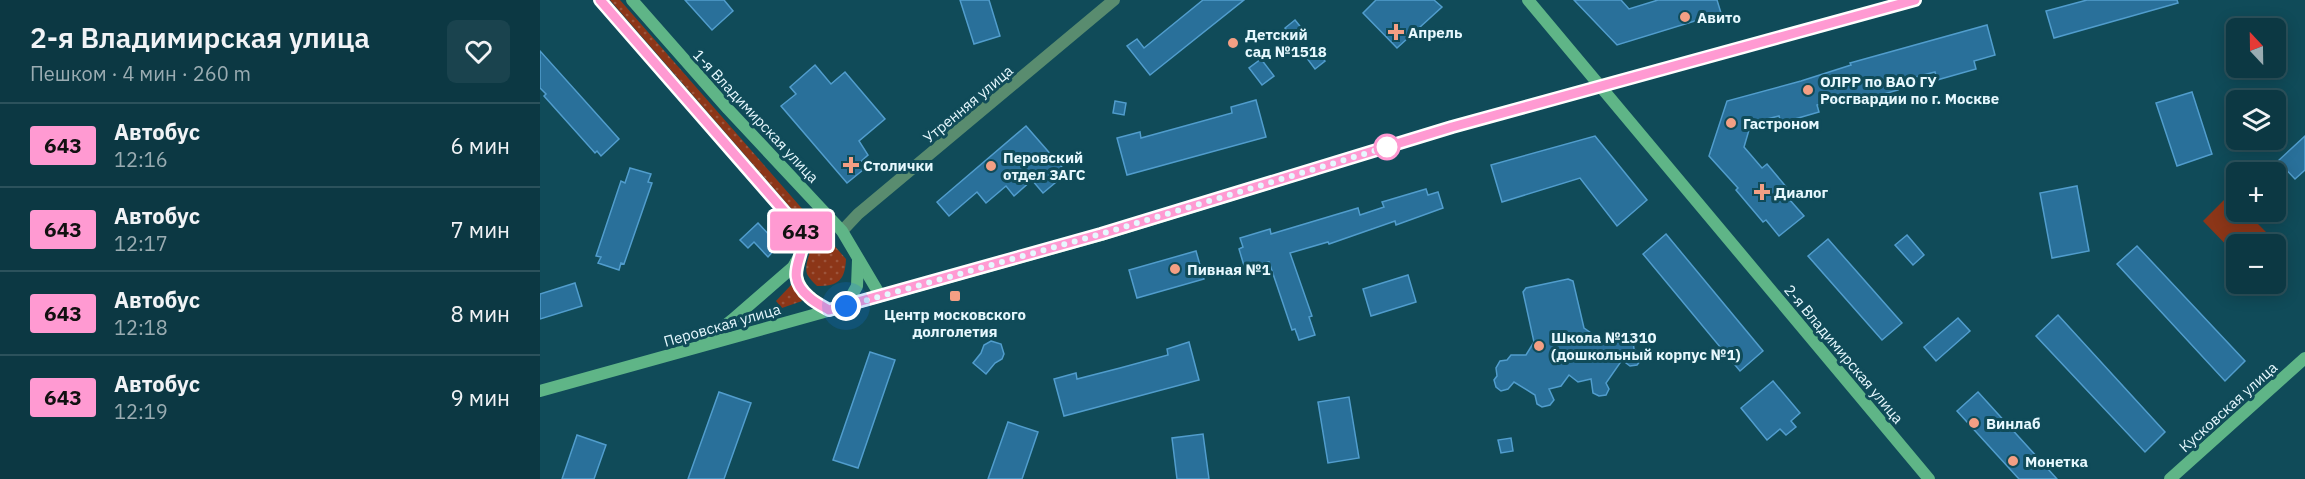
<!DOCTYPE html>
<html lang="ru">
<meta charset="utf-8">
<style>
body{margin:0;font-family:"IBM Plex Sans",sans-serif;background:#1a434e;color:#f1f3f6;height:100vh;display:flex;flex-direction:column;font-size:22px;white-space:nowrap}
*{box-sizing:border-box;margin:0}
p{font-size:20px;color:#9aacb2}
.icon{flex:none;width:33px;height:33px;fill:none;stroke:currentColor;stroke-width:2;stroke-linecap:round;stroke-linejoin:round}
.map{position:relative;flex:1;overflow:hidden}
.side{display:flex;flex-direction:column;background:#0c3843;width:540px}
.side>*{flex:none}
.badge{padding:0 12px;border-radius:4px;font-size:21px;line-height:39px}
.needle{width:39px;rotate:338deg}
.buttons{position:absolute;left:1686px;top:18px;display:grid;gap:12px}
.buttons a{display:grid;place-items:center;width:60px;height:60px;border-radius:9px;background:#0c3843;box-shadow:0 3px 15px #0003,0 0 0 2px #2c525c;font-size:30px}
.you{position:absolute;width:30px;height:30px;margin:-15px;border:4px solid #fff;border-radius:50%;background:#1a73e8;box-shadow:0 0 0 9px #1a73e833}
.map>.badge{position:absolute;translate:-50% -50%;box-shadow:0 0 0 3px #fff}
.round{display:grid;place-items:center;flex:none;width:63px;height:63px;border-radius:9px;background:#1a434e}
.summary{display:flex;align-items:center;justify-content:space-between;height:102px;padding:0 30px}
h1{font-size:28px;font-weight:600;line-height:45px}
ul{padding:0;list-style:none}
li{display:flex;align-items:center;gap:18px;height:84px;padding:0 30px;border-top:2px solid #2c525c}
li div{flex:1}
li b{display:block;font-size:22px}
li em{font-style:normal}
li .badge{min-width:66px;font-weight:700;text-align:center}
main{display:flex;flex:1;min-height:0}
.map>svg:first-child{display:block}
.grass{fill:url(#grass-dots)}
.pitch{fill:#8c3618}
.building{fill:#29709a;stroke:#519dcd;stroke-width:1.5}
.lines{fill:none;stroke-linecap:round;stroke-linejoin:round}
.street{stroke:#598c6f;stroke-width:12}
.secondary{stroke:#5fb587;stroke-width:12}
.line-casing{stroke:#fff;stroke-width:14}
.line{stroke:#ff9ad2;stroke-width:9}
.walk{stroke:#e6f8fe;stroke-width:6;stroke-dasharray:0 10.8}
.poi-dot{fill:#f39f84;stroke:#104b59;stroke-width:2}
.stop-dot{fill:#fff;stroke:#ff9ad2;stroke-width:3}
.labels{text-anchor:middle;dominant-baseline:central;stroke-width:6;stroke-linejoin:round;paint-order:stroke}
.poi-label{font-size:15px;font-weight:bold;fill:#e6f8fe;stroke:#104b59;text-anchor:start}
.street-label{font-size:15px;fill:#e6f8fe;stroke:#104b59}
</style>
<main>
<section class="side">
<div class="summary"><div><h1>2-я Владимирская улица</h1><p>Пешком · 4 мин · 260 m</p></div><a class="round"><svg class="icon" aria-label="heart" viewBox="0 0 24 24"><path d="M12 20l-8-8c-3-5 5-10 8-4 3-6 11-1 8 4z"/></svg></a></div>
<ul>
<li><span class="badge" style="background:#ff9ad2;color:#111">643</span><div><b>Автобус</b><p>12:16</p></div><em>6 мин</em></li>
<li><span class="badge" style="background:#ff9ad2;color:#111">643</span><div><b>Автобус</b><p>12:17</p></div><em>7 мин</em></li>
<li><span class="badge" style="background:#ff9ad2;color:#111">643</span><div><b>Автобус</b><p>12:18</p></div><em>8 мин</em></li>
<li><span class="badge" style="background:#ff9ad2;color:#111">643</span><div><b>Автобус</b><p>12:19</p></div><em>9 мин</em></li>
</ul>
</section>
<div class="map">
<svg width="1765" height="479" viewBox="0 0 1765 479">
<defs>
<pattern id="grass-dots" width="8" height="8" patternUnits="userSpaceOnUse" patternTransform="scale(1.5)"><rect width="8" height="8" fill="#8c3618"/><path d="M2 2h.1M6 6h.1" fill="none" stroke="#9c543b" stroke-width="1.8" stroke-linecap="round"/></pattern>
</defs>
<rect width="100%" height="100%" fill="#104b59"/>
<g class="grass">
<path d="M70,0H80L306,259C305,281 298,286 277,286C274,283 269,278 267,274C263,261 276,249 270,230Z"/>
<polygon points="252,284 262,301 242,308 236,301"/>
</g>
<polygon class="pitch" points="1690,194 1696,201 1696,212 1706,212 1745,251 1736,260 1736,244 1696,244 1696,255 1663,221"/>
<g class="building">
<polygon points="145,0 184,0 193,11 172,30"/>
<polygon points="420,0 449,0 460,36 434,44"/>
<polygon points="663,0 704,0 610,75 587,46 597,39 604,48"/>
<polygon points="836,0 894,0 902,7 857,48 823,13"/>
<polygon points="1034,0 1081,0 1089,9 1118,0 1177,0 1181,13 1077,45"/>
<polygon points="1547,0 1637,0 1638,3 1514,38 1506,11"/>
<polygon points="755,20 763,30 753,38 745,28"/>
<polygon points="1447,25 1455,55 1434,61 1436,69 1397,80 1395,72 1356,82 1358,90 1319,101 1317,94 1277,105 1279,112 1241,123 1239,116 1211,123 1204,147 1222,168 1227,164 1253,195 1249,199 1264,216 1239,236 1226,220 1223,222 1196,190 1198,188 1169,156 1187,101 1261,81 1311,65 1310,63"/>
<polygon points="777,49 785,61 775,69 766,57"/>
<polygon points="0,51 79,139 61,156 57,151 55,153 4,96 6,94 0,88"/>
<polygon points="721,59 734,76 722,85 709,68"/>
<polygon points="275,65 291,84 305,72 345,119 319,141 328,155 318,164 323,170 307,183 241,106 256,94 250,87"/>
<polygon points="1652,92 1672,154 1637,166 1616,103"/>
<polygon points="716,100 726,137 587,175 577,138 600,132 601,138 692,113 691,107"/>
<polygon points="575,101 586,103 584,115 573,113"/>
<polygon points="486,126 527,173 503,193 492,180 474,196 466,186 446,203 437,192 409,216 397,202"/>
<polygon points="1055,136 1107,200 1077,226 1040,178 962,202 951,165"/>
<polygon points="1765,136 1765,170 1755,179 1738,161"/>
<polygon points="90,168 111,174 108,182 112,183 84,264 81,263 79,270 58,263 61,257 56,256 81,181 85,183"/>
<polygon points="1537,186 1549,251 1512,258 1500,193"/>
<polygon points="886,189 888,195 898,192 903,208 856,225 855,221 789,244 788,242 750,253 772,316 769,317 775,335 759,340 755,329 752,330 729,262 705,269 699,249 703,247 700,238 730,229 731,234 818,208 820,215 844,207 842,202"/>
<polygon points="218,223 235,241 235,249 228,257 214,242 208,248 200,240"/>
<polygon points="1126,234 1223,351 1200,371 1103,254"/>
<polygon points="1367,235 1384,255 1373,265 1355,245"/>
<polygon points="1288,239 1362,323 1342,340 1268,256"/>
<polygon points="1597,246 1705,361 1685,381 1577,264"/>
<polygon points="656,251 664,279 597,298 589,270"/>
<polygon points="868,275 876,302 831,316 823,289"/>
<polygon points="1028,279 1033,281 1044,328 1060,339 1074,336 1080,339 1086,337 1093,341 1094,349 1099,353 1101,360 1097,365 1090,366 1082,360 1066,383 1069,389 1066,395 1059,396 1053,393 1051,379 1038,382 1029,375 1021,386 1009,389 1014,400 1010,405 1002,407 997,404 995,395 974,382 968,389 961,391 956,387 954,380 957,376 956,368 960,361 967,360 971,355 986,355 994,342 983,292 986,288"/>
<polygon points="35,283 42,306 0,319 0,294"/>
<polygon points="1518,315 1625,432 1605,452 1496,336"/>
<polygon points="1418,318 1430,331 1396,361 1384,347"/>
<polygon points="451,341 461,344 464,354 462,359 455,363 446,374 433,363 441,353 444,345"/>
<polygon points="649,342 659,380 524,416 514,379 536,373 537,379 580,368 628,355 627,349"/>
<polygon points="330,352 355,360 318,468 293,460"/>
<polygon points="1233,381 1260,413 1251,421 1256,427 1246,435 1240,429 1227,440 1201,408"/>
<polygon points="179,392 211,403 184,479 148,479"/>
<polygon points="1438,392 1517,479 1479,479 1417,411"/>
<polygon points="809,397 819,458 788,463 778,402"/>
<polygon points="468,422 498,432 482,479 448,479"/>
<polygon points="663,434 669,479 637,479 632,438"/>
<polygon points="37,435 66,445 54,479 22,479"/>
<polygon points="971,438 973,451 961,453 958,440"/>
</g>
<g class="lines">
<polyline class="street" points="302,231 318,214 574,0"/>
<g class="secondary">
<polyline points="60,0 261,231 264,248 253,267 192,320 163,343"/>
<polyline points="92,0 188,109 302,231 340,295"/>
<polyline points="988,0 1389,479"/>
<path d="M256,262C253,287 270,298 289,311"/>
<polyline points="306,306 317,286 318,260"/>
<polyline points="0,391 561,235 912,127 1375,0"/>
<polyline points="1630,479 1765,358"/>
</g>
</g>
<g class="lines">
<g class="line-casing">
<path id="line" d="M60,0L258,227C275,252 238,271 269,297C274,302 282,306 289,310L561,234L912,127L1375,0"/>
</g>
<use href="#line" class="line"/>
<polyline class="walk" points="306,306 561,234 847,147"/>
</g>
<g class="poi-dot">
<circle cx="1145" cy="17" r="6"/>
<path d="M853 23h6v6h6v6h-6v6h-6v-6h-6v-6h6z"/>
<circle cx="693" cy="43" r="6"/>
<circle cx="1268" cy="90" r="6"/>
<circle cx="1191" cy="123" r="6"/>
<path d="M308 156h6v6h6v6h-6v6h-6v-6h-6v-6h6z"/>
<circle cx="451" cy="166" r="6"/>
<path d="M1219 183h6v6h6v6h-6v6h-6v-6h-6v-6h6z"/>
<circle cx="635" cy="269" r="6"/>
<rect x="409" y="290" width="12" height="12" rx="3"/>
<circle cx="999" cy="346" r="6"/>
<circle cx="1434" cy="423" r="6"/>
<circle cx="1473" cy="461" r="6"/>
</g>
<circle class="stop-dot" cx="847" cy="147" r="12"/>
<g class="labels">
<g class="poi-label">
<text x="1157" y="17">Авито</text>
<text x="868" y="32">Апрель</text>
<text x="705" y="34">Детский<tspan x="705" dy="17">сад №1518</tspan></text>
<text x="1280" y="81">ОЛРР по ВАО ГУ<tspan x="1280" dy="17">Росгвардии по г. Москве</tspan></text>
<text x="1203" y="123">Гастроном</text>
<text x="463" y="157">Перовский<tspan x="463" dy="17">отдел ЗАГС</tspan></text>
<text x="323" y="165">Столички</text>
<text x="1234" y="192">Диалог</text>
<text x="647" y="269">Пивная №1</text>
<text x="415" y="314" text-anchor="middle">Центр московского<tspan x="415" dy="17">долголетия</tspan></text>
<text x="1011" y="337">Школа №1310<tspan x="1011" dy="17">(дошкольный корпус №1)</tspan></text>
<text x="1446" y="423">Винлаб</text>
<text x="1485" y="461">Монетка</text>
</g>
<g class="street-label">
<text transform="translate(428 104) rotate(-40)">Утренняя улица</text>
<text transform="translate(216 116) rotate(47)">1-я Владимирская улица</text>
<text transform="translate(182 325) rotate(-16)">Перовская улица</text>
<text transform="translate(1304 354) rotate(50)">2-я Владимирская улица</text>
<text transform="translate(1688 407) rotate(-42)">Кусковская улица</text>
</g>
</g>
</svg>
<div class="buttons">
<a><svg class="needle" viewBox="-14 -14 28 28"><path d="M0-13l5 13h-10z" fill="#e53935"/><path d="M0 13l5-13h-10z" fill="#9aacb2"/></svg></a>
<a><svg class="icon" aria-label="layers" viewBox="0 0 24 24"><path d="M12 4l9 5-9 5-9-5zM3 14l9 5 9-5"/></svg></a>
<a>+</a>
<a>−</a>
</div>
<div class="you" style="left:306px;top:306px"></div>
<b class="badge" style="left:261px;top:231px;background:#ff9ad2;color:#111">643</b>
</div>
</main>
